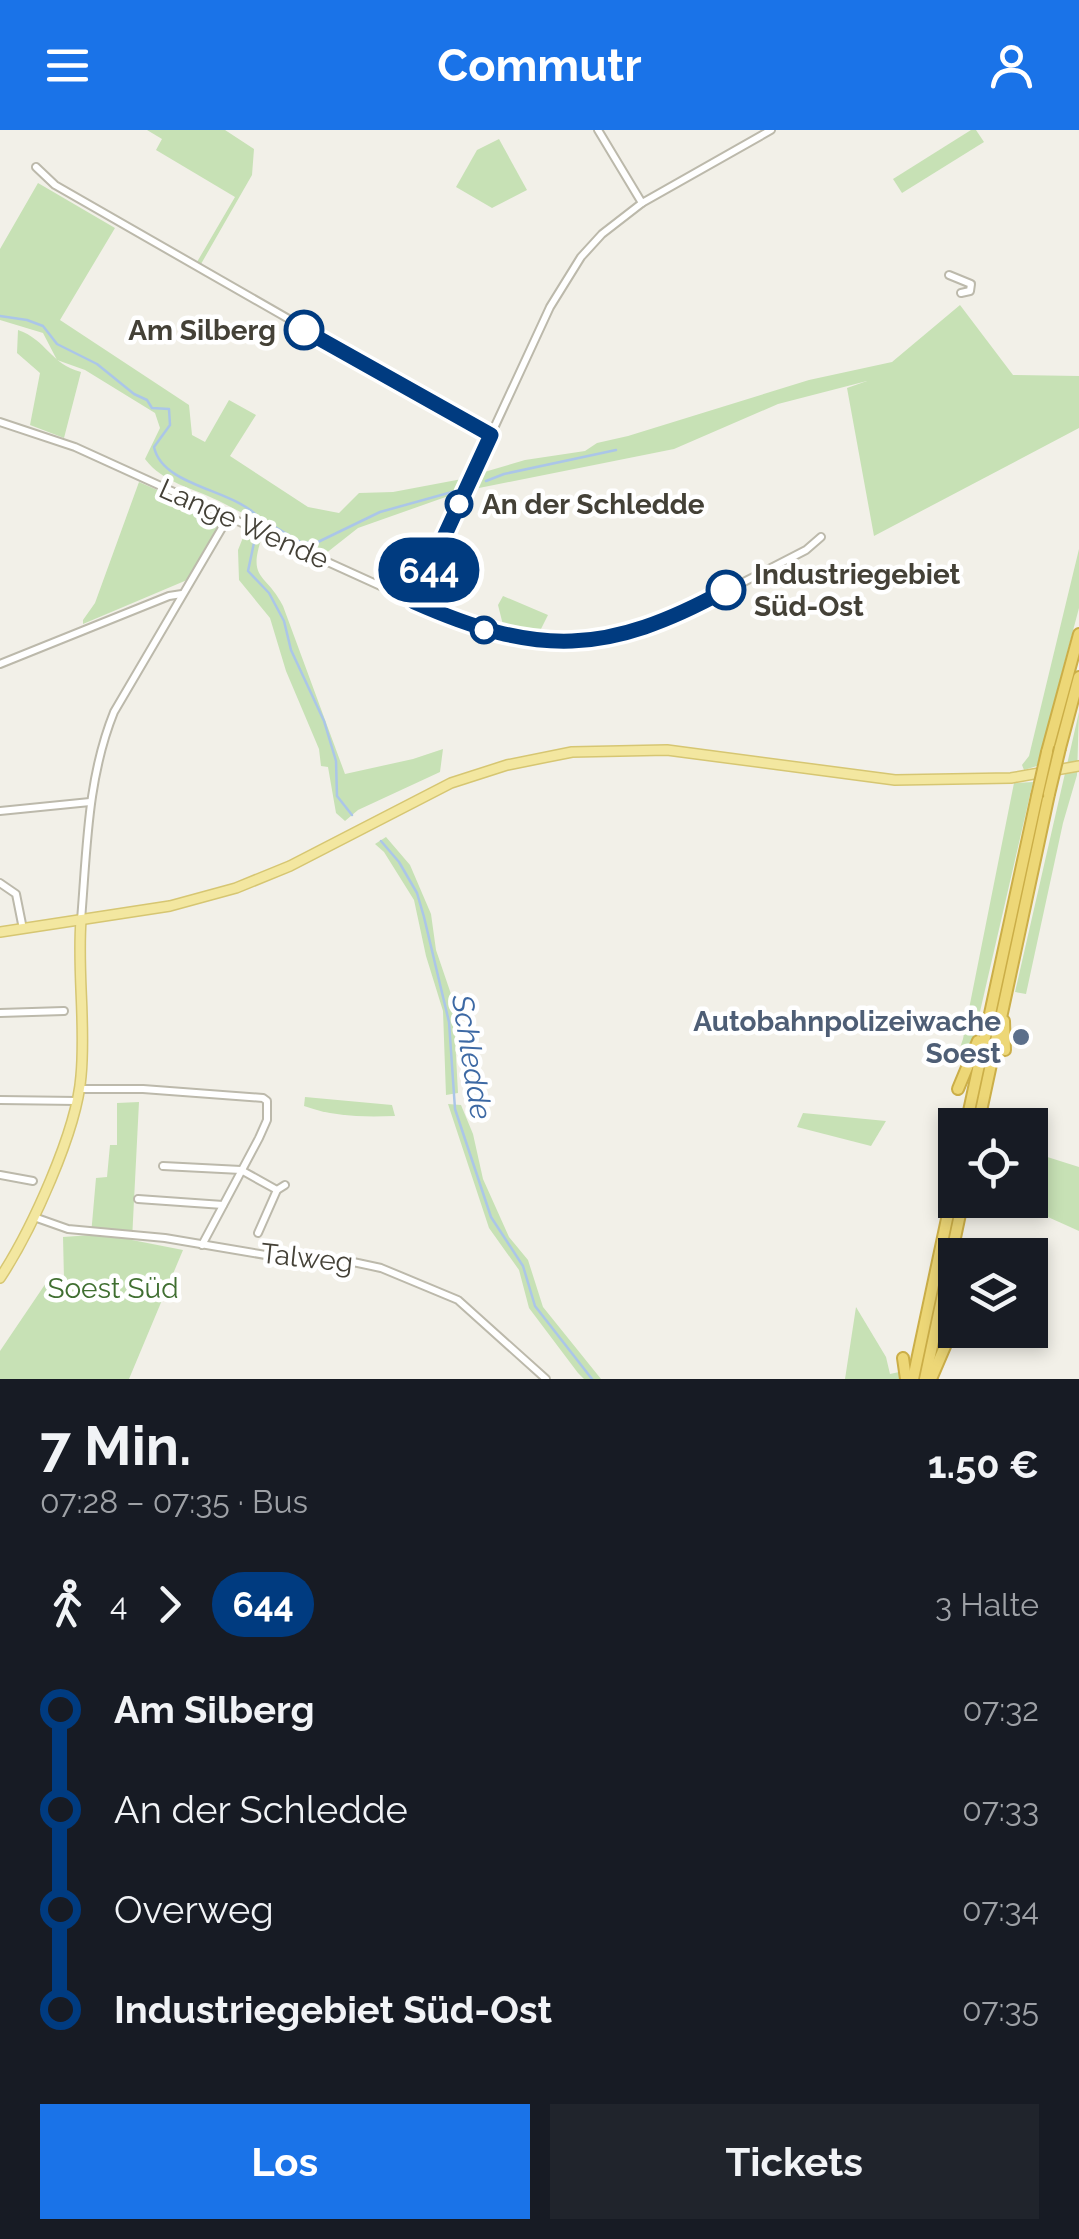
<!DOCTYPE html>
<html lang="de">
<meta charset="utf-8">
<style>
body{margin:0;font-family:Raleway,sans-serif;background:#20242c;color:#f1f3f6;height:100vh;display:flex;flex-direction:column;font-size:38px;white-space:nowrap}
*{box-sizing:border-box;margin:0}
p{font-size:32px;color:#9ea1a6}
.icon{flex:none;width:55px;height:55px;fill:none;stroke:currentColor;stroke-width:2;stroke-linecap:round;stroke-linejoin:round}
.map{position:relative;height:1249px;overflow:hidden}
.panel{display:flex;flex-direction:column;background:#171b24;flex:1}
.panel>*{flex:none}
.badge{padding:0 20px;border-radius:32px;font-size:35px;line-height:65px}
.tools{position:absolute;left:938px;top:978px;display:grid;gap:20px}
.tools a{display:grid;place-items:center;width:110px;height:110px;border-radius:0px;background:#171b24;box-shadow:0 5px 15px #0003;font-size:50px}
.map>.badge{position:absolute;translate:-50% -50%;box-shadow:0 0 0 5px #fff}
.legs{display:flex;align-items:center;gap:15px;height:110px;padding:0 40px;font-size:32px}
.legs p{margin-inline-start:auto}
.head{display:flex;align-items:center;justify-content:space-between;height:170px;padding:0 40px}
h1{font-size:55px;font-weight:700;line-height:75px}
.primary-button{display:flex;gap:20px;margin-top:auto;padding:20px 40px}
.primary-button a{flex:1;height:115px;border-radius:0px;background:#1a73e8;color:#fff;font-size:40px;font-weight:700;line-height:115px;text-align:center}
.primary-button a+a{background:#20242c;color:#f1f3f6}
ul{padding:0 40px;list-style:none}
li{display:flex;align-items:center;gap:35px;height:100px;font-size:38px}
li i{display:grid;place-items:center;width:15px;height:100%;margin:0 12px;background:currentColor}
li i::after{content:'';width:25px;height:25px;margin:-12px;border:8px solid;border-radius:50%;background:#171b24}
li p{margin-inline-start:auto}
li:first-child i{background:linear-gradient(#0000 50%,currentColor 0)}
li:last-child i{background:linear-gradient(currentColor 50%,#0000 0)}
header{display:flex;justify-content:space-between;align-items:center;height:130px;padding:0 40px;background:#1a73e8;color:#fff;font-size:45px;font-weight:700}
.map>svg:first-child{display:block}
.green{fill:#c7e1b5}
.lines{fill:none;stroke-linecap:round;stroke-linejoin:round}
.stream{stroke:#abc6e8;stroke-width:2.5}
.minor-casing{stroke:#bcb9ab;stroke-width:10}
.major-casing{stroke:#d6c672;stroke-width:12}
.highway-casing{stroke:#cbae48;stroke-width:14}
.minor{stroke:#fff;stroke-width:6}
.major{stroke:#f3e7a0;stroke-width:9}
.highway{stroke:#edd777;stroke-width:10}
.highway-bridge-casing{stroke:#cbae48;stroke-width:14;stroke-linecap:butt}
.highway-bridge{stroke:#edd777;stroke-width:10}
.line-1-casing{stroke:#fff;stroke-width:22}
.line-1{stroke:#003b80;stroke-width:15}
.stop-1-dot{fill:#fff;stroke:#003b80;stroke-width:5}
.service-dot{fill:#5c6f8a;stroke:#fff;stroke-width:4}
.labels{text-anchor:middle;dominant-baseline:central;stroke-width:9;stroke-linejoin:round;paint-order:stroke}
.stop-label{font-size:28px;font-weight:bold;fill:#444137;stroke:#fff;text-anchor:start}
.street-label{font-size:28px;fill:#444137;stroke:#fff}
.service-label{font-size:28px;font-weight:bold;fill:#4e5e75;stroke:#fff;text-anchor:end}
.park-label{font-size:28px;fill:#406f31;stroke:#fff}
.water-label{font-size:30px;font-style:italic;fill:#3d69a4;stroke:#fff}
</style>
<header><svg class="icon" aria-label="menu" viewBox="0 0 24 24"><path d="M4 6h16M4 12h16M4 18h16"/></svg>Commutr<svg class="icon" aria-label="person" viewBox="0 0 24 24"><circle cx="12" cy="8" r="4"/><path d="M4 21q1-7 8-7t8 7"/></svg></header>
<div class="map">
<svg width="1079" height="1249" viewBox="0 0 1079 1249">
<rect width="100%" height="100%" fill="#f2f0e8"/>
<g class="green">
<polygon points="147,0 225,0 254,19 252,45 201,134 197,132 235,67 156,20 162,9"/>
<polygon points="971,0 976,0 984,12 902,63 893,49"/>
<polygon points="499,9 527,60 492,78 456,57 477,20"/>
<path d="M38,53L115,98L60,190L189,275L192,305L205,312L229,270L256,285L230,326L308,377L339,383L359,363L393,362L462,349L457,363L358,398L325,424C289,407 254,389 219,371C193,358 163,353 145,329L160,298L155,283L85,240L57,230L43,203L0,190V119Z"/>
<polygon points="960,175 1013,245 1079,246 1079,298 874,406 847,258 867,251 778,274 674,319 474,359 481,343 525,330 585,321 597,313 628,306 809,250 892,232"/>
<path d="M18,200C47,210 50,234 81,242L64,308L30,295L40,243L17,223Z"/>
<polygon points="139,352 212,384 218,397 187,450 83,494 83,490 95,473"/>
<path d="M246,400L262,407C247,451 266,442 283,476L345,644L413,629L443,619L440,642L358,680L345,691L336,683L328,637L321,636L319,619L286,541L270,488L239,450L238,420Z"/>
<polygon points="1079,419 1079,478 1037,636 1024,640 1022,635 1029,626"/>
<polygon points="503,466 548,485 539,503 499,498 503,495 498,475"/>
<polygon points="1079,582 1077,645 1063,693 1026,864 1015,862"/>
<polygon points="1033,652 973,912 963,935 955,932 963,909 1014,653"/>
<polygon points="386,707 410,735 431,784 436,820 453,870 458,963 446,965 443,881 426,826 414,770 384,722 375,714"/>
<path d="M305,967L392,975L395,986C364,987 334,987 304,976Z"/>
<polygon points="139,972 132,1110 183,1120 129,1249 0,1249 0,1221 48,1150 64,1149 63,1107 91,1105 96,1048 107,1047 110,1015 117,1015 117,973"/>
<polygon points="448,974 461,975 473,1004 483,1049 509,1107 528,1130 543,1177 601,1249 584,1249 578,1243 529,1178 519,1140 489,1098"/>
<polygon points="803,983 886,991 871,1016 797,997"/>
<polygon points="1041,1025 1079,1037 1079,1101 1039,1083 1037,1028"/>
<polygon points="856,1177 886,1227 890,1244 899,1242 901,1249 845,1249"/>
</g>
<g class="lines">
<g class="stream">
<path d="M0,186L27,190L43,196L57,214L97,234L134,264L147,270L152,278L169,279L170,295L154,317C163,359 241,359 262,392"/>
<polyline points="486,351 504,344 616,320"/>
<polyline points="265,391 302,413 318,412 380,382 452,362"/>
<polyline points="255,408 248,441 269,463 284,491 291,520 324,591 336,631 337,666 352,685"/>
<polyline points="381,711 399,732 417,763 424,787 449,892 455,979 491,1087 523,1136 535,1176 592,1249"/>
</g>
<g class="minor-casing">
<g id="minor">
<polyline points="598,0 642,73"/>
<polyline points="36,37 55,55 491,305"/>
<polyline points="949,145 971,154 970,161 961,163"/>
<polyline points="0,292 75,317 442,484 518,509 576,512 627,504 693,478 806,420 821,407"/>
<polyline points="414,471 550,177 581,127 602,104 642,73 771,0"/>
<polyline points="0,534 169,466 182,464"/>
<polyline points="0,681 90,672"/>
<polyline points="0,753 16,764 23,799"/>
<path d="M81,790C87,719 87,649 114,582L229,386"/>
<polyline points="0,883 64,881"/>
<polyline points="80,959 143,959 263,968 267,971 267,990 259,1008 202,1115"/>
<polyline points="0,970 77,971"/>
<polyline points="163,1036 241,1040 277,1060"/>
<polyline points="0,1045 33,1051"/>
<polyline points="138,1069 223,1075"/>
<polyline points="34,1087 68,1099 165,1108 295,1130 353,1132 381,1138 458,1170 546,1249"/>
<polyline points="258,1103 277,1060 285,1055"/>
</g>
</g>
<g class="major-casing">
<g id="major">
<polyline points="0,802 170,776 236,758 290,736 451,653 507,635 572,622 667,620 895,650 1011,648 1079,636"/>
<path d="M0,1148C31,1101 77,1001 81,946C86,894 77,842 81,790"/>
</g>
</g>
<g class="highway-casing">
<g id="highway">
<polyline points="1060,618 1079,547"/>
<polyline points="1047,622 1079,504"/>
<polyline points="1004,891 1005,920"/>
<polyline points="958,959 978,911"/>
<polyline points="966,995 1037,666"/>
<polyline points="978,995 1049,664"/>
<polyline points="903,1228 906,1249"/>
<polyline points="913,1249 955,1051"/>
<polyline points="925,1249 963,1070"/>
<polyline points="931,1249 955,1193"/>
</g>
</g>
<use href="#minor" class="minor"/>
<use href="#major" class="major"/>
<use href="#highway" class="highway"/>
<g class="highway-bridge-casing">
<g id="highway-bridge">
<polyline points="1049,664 1060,618"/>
<polyline points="1037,666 1047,622"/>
</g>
</g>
<use href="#highway-bridge" class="highway-bridge"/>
</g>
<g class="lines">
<g class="line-1-casing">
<path id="line-1" d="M304,200L491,305L414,472C538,527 607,525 726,460"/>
</g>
<use href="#line-1" class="line-1"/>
</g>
<g class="stop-1-dot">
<circle cx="304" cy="200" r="18"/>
<circle cx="459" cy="374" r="12"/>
<circle cx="726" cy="460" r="18"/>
<circle cx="484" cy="500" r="12"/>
</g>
<circle class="service-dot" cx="1021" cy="907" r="10"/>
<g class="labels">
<g class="stop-label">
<text x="276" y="200" text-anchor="end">Am Silberg</text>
<text x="482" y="374">An der Schledde</text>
<text x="754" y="444">Industriegebiet<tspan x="754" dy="32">Süd-Ost</tspan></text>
</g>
<g class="street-label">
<text transform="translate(244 394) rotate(24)">Lange Wende</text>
<text transform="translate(307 1128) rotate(6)">Talweg</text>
</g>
<g class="service-label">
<text x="1001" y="891">Autobahnpolizeiwache<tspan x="1001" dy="32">Soest</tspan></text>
</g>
<g class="park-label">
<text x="113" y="1158">Soest Süd</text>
</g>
<g class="water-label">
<text transform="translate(472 927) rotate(81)">Schledde</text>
</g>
</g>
</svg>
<div class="tools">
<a><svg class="icon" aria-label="locate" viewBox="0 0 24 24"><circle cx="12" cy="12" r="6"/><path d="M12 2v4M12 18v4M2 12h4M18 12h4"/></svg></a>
<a><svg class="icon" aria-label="layers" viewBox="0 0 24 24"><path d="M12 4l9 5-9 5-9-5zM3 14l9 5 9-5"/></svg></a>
</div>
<b class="badge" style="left:429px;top:440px;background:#003b80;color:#fff">644</b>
</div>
<section class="panel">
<div class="head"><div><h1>7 Min.</h1><p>07:28 – 07:35 · Bus</p></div><b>1.50 €</b></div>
<div class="legs"><svg class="icon" aria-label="walk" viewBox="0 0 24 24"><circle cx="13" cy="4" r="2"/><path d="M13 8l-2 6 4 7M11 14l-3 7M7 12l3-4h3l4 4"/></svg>4<svg class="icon" aria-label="forward" viewBox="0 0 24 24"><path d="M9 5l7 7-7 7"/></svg><b class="badge" style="background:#003b80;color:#fff">644</b><p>3 Halte</p></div>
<ul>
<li><i style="color:#003b80"></i><b>Am Silberg</b><p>07:32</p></li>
<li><i style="color:#003b80"></i><span>An der Schledde</span><p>07:33</p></li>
<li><i style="color:#003b80"></i><span>Overweg</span><p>07:34</p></li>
<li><i style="color:#003b80"></i><b>Industriegebiet Süd-Ost</b><p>07:35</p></li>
</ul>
<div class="primary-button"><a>Los</a><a>Tickets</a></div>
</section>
